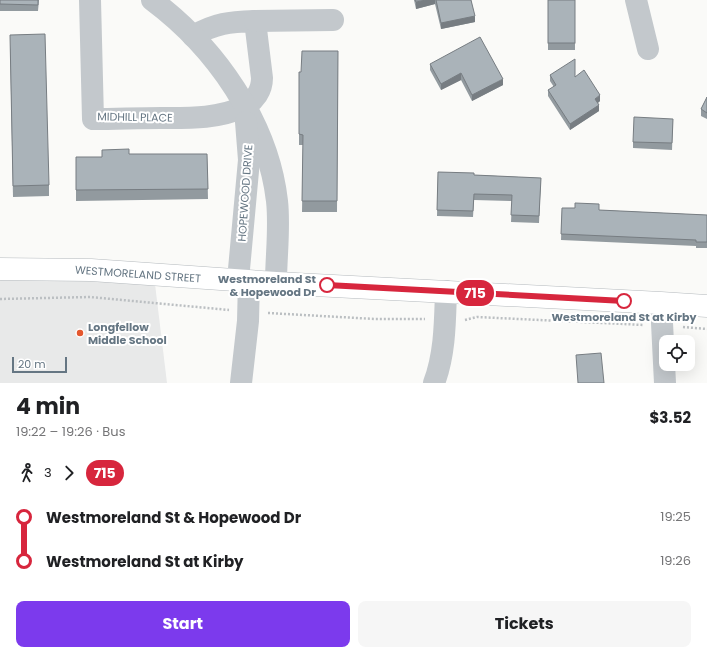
<!DOCTYPE html>
<meta charset="utf-8">
<style>
body{margin:0;font-family:Poppins,sans-serif;background:#f6f6f6;color:#202124;height:100vh;display:flex;flex-direction:column;font-size:15px;white-space:nowrap}
*{box-sizing:border-box;margin:0}
p{font-size:13px;color:#757577}
.icon{flex:none;width:22px;height:22px;fill:none;stroke:currentColor;stroke-width:2;stroke-linecap:round;stroke-linejoin:round}
.map{position:relative;height:383px;overflow:hidden}
.sheet{display:flex;flex-direction:column;background:#fff;flex:1}
.sheet>*{flex:none}
.badge{padding:0 8px;border-radius:13px;font-size:14px;line-height:26px}
.buttons{position:absolute;left:659px;top:335px;display:grid;gap:8px}
.buttons a{display:grid;place-items:center;width:36px;height:36px;border-radius:8px;background:#fff;box-shadow:0 4px 16px #0002;font-size:20px}
.scale{position:absolute;left:12px;bottom:10px;width:55px;box-sizing:border-box;padding-left:4px;border:2px solid #657683;border-top:0;font-size:11px;line-height:14px;white-space:nowrap;color:#657683;-webkit-text-stroke:3px #fff;paint-order:stroke}
.map>.badge{position:absolute;translate:-50% -50%;box-shadow:0 0 0 2px #fff}
.legs{display:flex;align-items:center;gap:6px;height:44px;padding:0 16px;font-size:13px}
.legs p{margin-inline-start:auto}
.summary{display:flex;align-items:center;justify-content:space-between;height:68px;padding:0 16px}
h1{font-size:22px;font-weight:700;line-height:30px}
.cta{display:flex;gap:8px;margin-top:auto;padding:8px 16px}
.cta a{flex:1;height:46px;border-radius:8px;background:#7c3aed;color:#fff;font-size:16px;font-weight:700;line-height:46px;text-align:center}
.cta a+a{background:#f6f6f6;color:#202124}
ul{padding:0 16px;list-style:none}
li{display:flex;align-items:center;gap:14px;height:44px;font-size:15px}
li i{display:grid;place-items:center;width:6px;height:100%;margin:0 5px;background:currentColor}
li i::after{content:'';width:10px;height:10px;margin:-5px;border:3px solid;border-radius:50%;background:#fff}
li p{margin-inline-start:auto}
li:first-child i{background:linear-gradient(#0000 50%,currentColor 0)}
li:last-child i{background:linear-gradient(currentColor 50%,#0000 0)}
.map>svg:first-child{display:block}
.built{fill:#e8e9e9}
.lines{fill:none;stroke-linecap:round;stroke-linejoin:round}
.major-casing{stroke:#b5babe;stroke-width:23}
.path{stroke:#bbbfc2;stroke-width:2.5;stroke-dasharray:2 2;stroke-linecap:butt}
.minor{stroke:#c3c8cc;stroke-width:22}
.major{stroke:#fff;stroke-width:22}
.wall{fill:#929a9f}
.shaded-wall{fill:#777d82}
.building{fill:#aab3b9;stroke:#777d82}
.line-1-casing{stroke:#fff;stroke-width:9}
.line-1{stroke:#d7263d;stroke-width:6}
.stop-1-dot{fill:#fff;stroke:#d7263d;stroke-width:2}
.poi-dot{fill:#e4572e;stroke:#fff;stroke-width:1.5}
.labels{text-anchor:middle;dominant-baseline:central;stroke-width:4;stroke-linejoin:round;paint-order:stroke}
.street-label{font-size:11px;fill:#657683;stroke:#fff}
.stop-label{font-size:11px;font-weight:bold;fill:#657683;stroke:#fff;text-anchor:end}
.poi-label{font-size:11px;font-weight:bold;fill:#657683;stroke:#fff;text-anchor:start}
</style>
<div class="map">
<svg width="707" height="383" viewBox="0 0 707 383">
<rect width="100%" height="100%" fill="#fafaf8"/>
<polygon class="built" points="23,276 155,284 167,383 0,383 0,278"/>
<g class="lines">
<g class="major-casing">
<polyline id="major" points="0,269 91,270 276,283 661,303 707,306"/>
</g>
<g class="path">
<polyline points="0,299 90,297 229,310"/>
<polyline points="268,313 375,319 425,319"/>
<polyline points="465,320 477,317 644,325"/>
<polyline points="683,327 707,329"/>
</g>
<g class="minor">
<path d="M90,0L93,119C116,119 138,118 161,118C188,118 218,119 243,107C255,101 262,90 262,78L255,21C229,22 216,23 193,36"/>
<path d="M152,0C215,47 268,122 277,201C280,228 276,256 276,283"/>
<polyline points="636,0 648,49"/>
<polyline points="255,21 333,20"/>
<polyline points="238,280 249,160 246,122"/>
<polyline points="661,303 665,383"/>
<polyline points="241,383 248,321 249,281"/>
<path d="M434,383C445,354 445,322 446,291"/>
</g>
<use href="#major" class="major"/>
</g>
<g class="wall">
<polygon points="0,0 39,0 38,11 0,11"/>
<polygon points="414,0 471,0 475,22 441,29 435,4 416,9"/>
<rect x="548" y="0" width="27" height="50"/>
<polygon points="10,46 49,185 49,196 13,197"/>
<polygon points="338,51 337,212 302,212 303,145 299,145 299,72 301,72"/>
<polygon points="430,64 503,85 472,101 461,80 441,90 430,70"/>
<polygon points="550,75 575,77 600,101 598,103 599,111 570,130 548,96 548,90 554,87 550,81"/>
<polygon points="707,97 707,119 701,116 701,109"/>
<polygon points="673,119 672,150 633,148 633,142"/>
<polygon points="129,154 207,154 208,199 76,201 76,157 102,157"/>
<polygon points="438,172 474,175 541,178 539,223 511,222 512,201 474,200 473,217 437,216"/>
<polygon points="562,208 599,210 707,215 707,248 696,248 696,246 561,240"/>
</g>
<g class="shaded-wall">
<polygon points="426,0 435,0 435,4 416,9 416,2"/>
<polygon points="475,16 475,22 441,29 441,23"/>
<polygon points="461,73 461,80 441,90 441,84"/>
<polygon points="503,79 503,85 472,101 472,95"/>
<polygon points="600,95 600,101 595,105 595,99"/>
<polygon points="599,105 599,111 570,130 570,124"/>
</g>
<g class="building">
<polygon points="0,0 38,0 38,5 0,4"/>
<polygon points="415,0 426,0 416,2"/>
<polygon points="436,0 471,0 475,16 441,23"/>
<rect x="548" y="0" width="27" height="43"/>
<polygon points="45,34 49,185 13,186 10,35"/>
<polygon points="480,37 503,79 472,95 461,73 441,84 430,64"/>
<polygon points="302,51 338,51 337,201 302,201 303,135 299,134 299,72 301,72"/>
<polygon points="575,59 575,77 584,70 600,95 595,99 599,105 570,124 548,90 556,85 550,75"/>
<polygon points="707,97 707,113 701,109"/>
<polygon points="634,117 673,119 672,143 633,142"/>
<polygon points="129,149 129,154 207,154 208,189 76,190 76,157 102,157 102,150"/>
<polygon points="438,172 474,173 474,175 541,178 539,216 511,215 512,195 474,194 473,211 437,210"/>
<polygon points="575,203 599,204 599,210 707,215 707,242 696,242 696,240 561,234 562,208 575,208"/>
<polygon points="601,353 604,383 578,383 576,355"/>
</g>
<g class="lines">
<g class="line-1-casing">
<polyline id="line-1" points="327,285 624,301"/>
</g>
<use href="#line-1" class="line-1"/>
</g>
<g class="stop-1-dot">
<circle cx="327" cy="285" r="7"/>
<circle cx="624" cy="301" r="7"/>
</g>
<circle class="poi-dot" cx="80" cy="333" r="4"/>
<g class="labels">
<g class="street-label">
<text transform="translate(135 117) rotate(1)">MIDHILL PLACE</text>
<text transform="translate(245 193) rotate(-86)">HOPEWOOD DRIVE</text>
<text transform="translate(138 274) rotate(4)">WESTMORELAND STREET</text>
</g>
<g class="stop-label">
<text x="316" y="279">Westmoreland St<tspan x="316" dy="13">&amp; Hopewood Dr</tspan></text>
<text x="624" y="317" text-anchor="middle">Westmoreland St at Kirby</text>
</g>
<g class="poi-label">
<text x="88" y="327">Longfellow<tspan x="88" dy="13">Middle School</tspan></text>
</g>
</g>
</svg>
<div class="buttons">
<a><svg class="icon" aria-label="locate" viewBox="0 0 24 24"><circle cx="12" cy="12" r="6"/><path d="M12 2v4M12 18v4M2 12h4M18 12h4"/></svg></a>
</div>
<div class="scale">20 m</div>
<b class="badge" style="left:475px;top:293px;background:#d7263d;color:#fff">715</b>
</div>
<section class="sheet">
<div class="summary"><div><h1>4 min</h1><p>19:22 – 19:26 · Bus</p></div><b>$3.52</b></div>
<div class="legs"><svg class="icon" aria-label="walk" viewBox="0 0 24 24"><circle cx="13" cy="4" r="2"/><path d="M13 8l-2 6 4 7M11 14l-3 7M7 12l3-4h3l4 4"/></svg>3<svg class="icon" aria-label="forward" viewBox="0 0 24 24"><path d="M9 5l7 7-7 7"/></svg><b class="badge" style="background:#d7263d;color:#fff">715</b></div>
<ul>
<li><i style="color:#d7263d"></i><b>Westmoreland St &amp; Hopewood Dr</b><p>19:25</p></li>
<li><i style="color:#d7263d"></i><b>Westmoreland St at Kirby</b><p>19:26</p></li>
</ul>
<div class="cta"><a>Start</a><a>Tickets</a></div>
</section>
